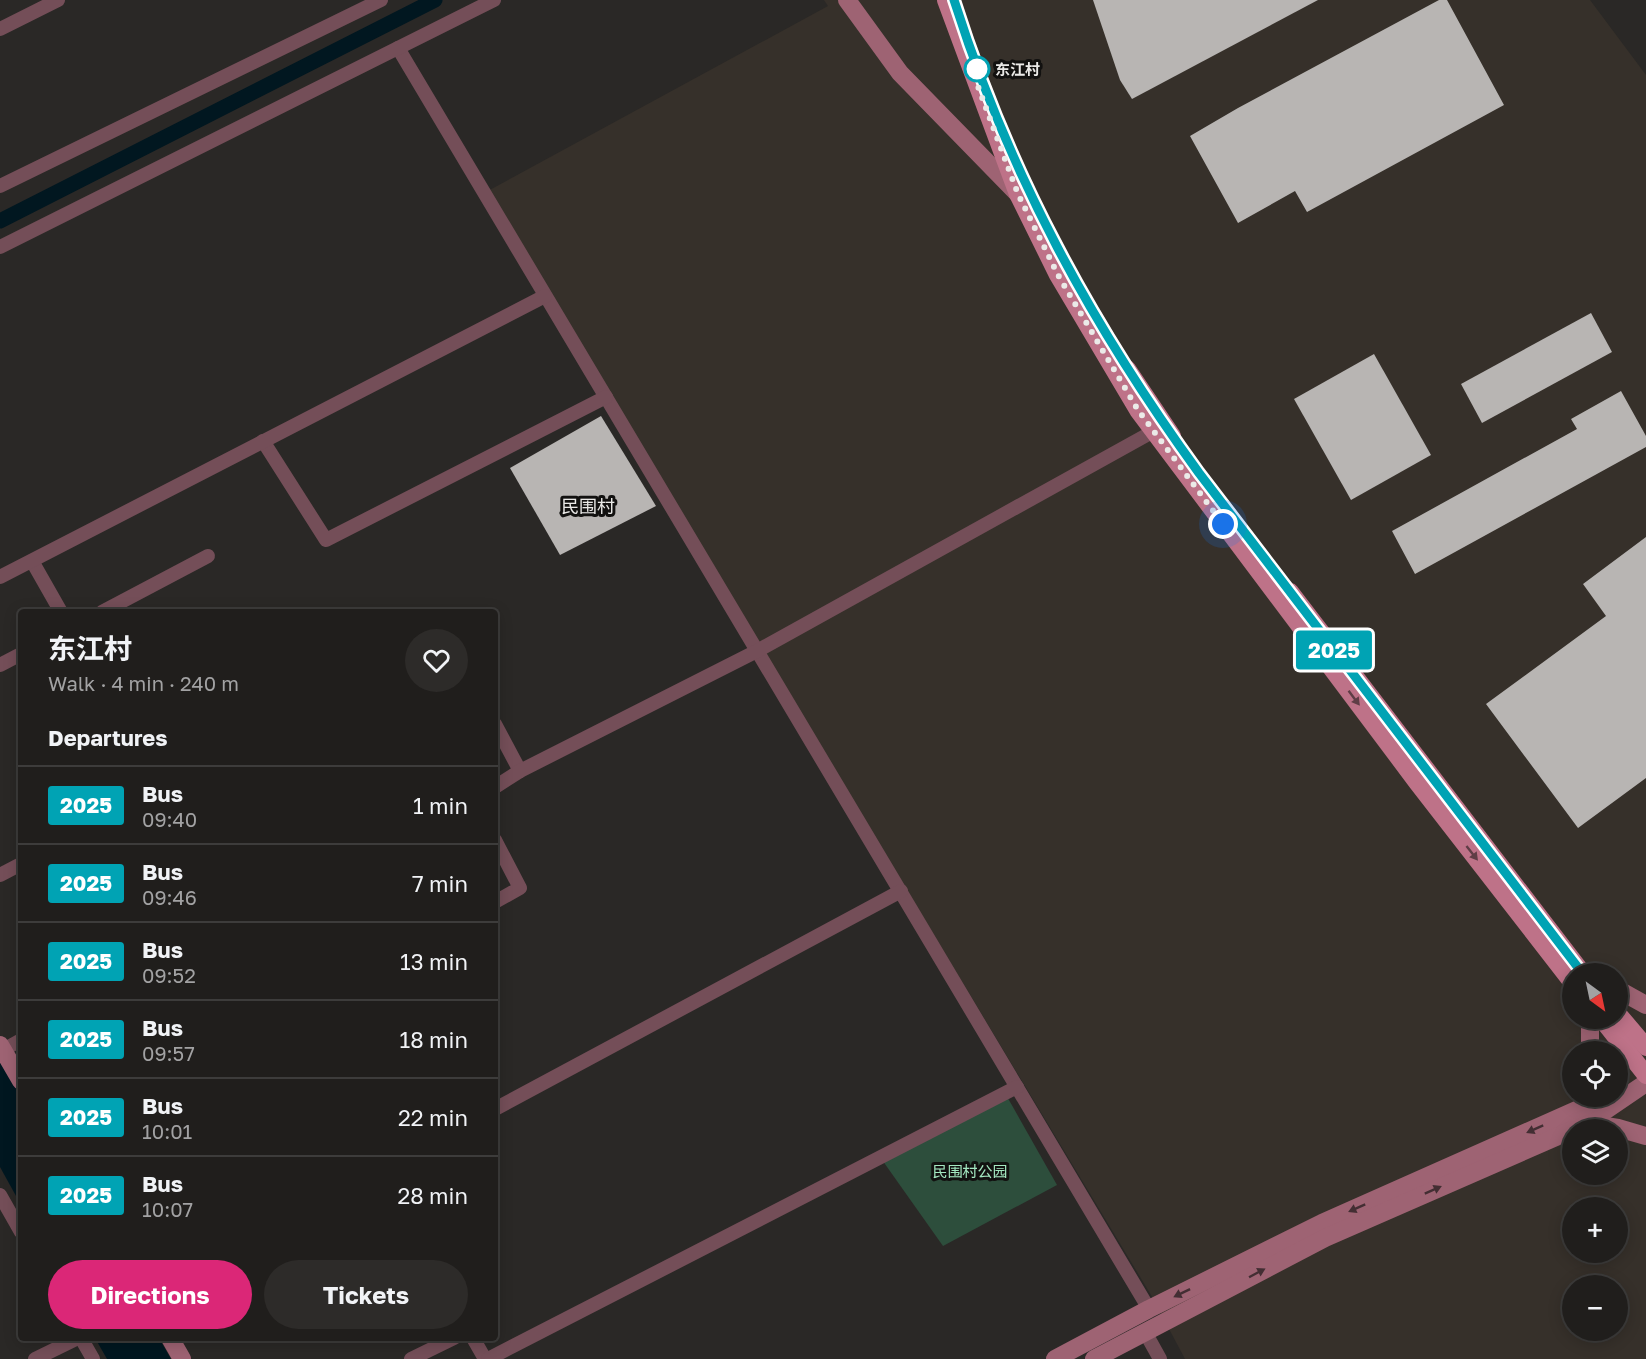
<!DOCTYPE html>
<meta charset="utf-8">
<style>
body{margin:0;font-family:"Golos Text","Noto Sans SC",sans-serif;background:#2d2b29;color:#f1f3f6;height:100vh;display:flex;flex-direction:column;font-size:22px;white-space:nowrap}
*{box-sizing:border-box;margin:0}
p{font-size:20px;color:#a2a2a3}
.icon{flex:none;width:33px;height:33px;fill:none;stroke:currentColor;stroke-width:2;stroke-linecap:round;stroke-linejoin:round}
.map{position:relative;flex:1;overflow:hidden}
.details{position:absolute;left:18px;top:609px;width:480px;height:732px;display:flex;flex-direction:column;background:#201e1c;border-radius:6px;box-shadow:0 3px 15px #0003,0 0 0 2px #3d3c3b}
.details>*{flex:none}
.badge{padding:0 12px;border-radius:4px;font-size:21px;line-height:39px}
.needle{width:39px;rotate:147deg}
.buttons{position:absolute;left:1562px;top:963px;display:grid;gap:12px}
.buttons a{display:grid;place-items:center;width:66px;height:66px;border-radius:50%;background:#201e1c;box-shadow:0 3px 15px #0003,0 0 0 2px #3d3c3b;font-size:30px}
.you{position:absolute;width:30px;height:30px;margin:-15px;border:4px solid #fff;border-radius:50%;background:#1a73e8;box-shadow:0 0 0 9px #1a73e833}
.map>.badge{position:absolute;translate:-50% -50%;box-shadow:0 0 0 3px #fff}
h2{padding:0 30px;font-size:22px;line-height:54px}
.round{display:grid;place-items:center;flex:none;width:63px;height:63px;border-radius:32px;background:#2d2b29}
.overview{display:flex;align-items:center;justify-content:space-between;height:102px;padding:0 30px}
h1{font-size:28px;font-weight:700;line-height:45px}
.cta{display:flex;gap:12px;margin-top:auto;padding:12px 30px}
.cta a{flex:1;height:69px;border-radius:36px;background:#db2777;color:#fff;font-size:24px;font-weight:700;line-height:69px;text-align:center}
.cta a+a{background:#2d2b29;color:#f1f3f6}
ul{padding:0;list-style:none}
li{display:flex;align-items:center;gap:18px;height:78px;padding:0 30px;border-top:2px solid #3d3c3b}
li div{flex:1}
li b{display:block;font-size:22px}
li em{font-style:normal}
li .badge{min-width:66px;font-weight:700;text-align:center}
.map>svg:first-child{display:block}
.built{fill:#36302a;fill-rule:evenodd}
.green{fill:#2d4e3c}
.water{fill:#011720}
.lines{fill:none;stroke-linecap:round;stroke-linejoin:round}
.canal{stroke:#011720;stroke-width:15}
.building{fill:#b8b5b3}
.street{stroke:#744e58;stroke-width:14}
.secondary{stroke:#9e6373;stroke-width:18}
.primary{stroke:#be7288;stroke-width:18}
.oneway{fill:#5f3d46}
.oneway2{fill:#432e33}
.line-casing{stroke:#fff;stroke-width:14}
.line{stroke:#00a3b4;stroke-width:9}
.walk{stroke:#ebeae8;stroke-width:6;stroke-dasharray:0 10.8}
.stop-dot{fill:#fff;stroke:#00a3b4;stroke-width:3}
.labels{text-anchor:middle;dominant-baseline:central;stroke-width:6;stroke-linejoin:round;paint-order:stroke}
.stop-label{font-size:15px;font-weight:bold;fill:#ebeae8;stroke:#121110;text-anchor:start}
.park-label{font-size:15px;fill:#a4e8c1;stroke:#121110}
.quarter-label{font-size:18px;fill:#ebeae8;stroke:#121110}
</style>
<div class="map">
<svg width="1646" height="1359" viewBox="0 0 1646 1359">
<rect width="100%" height="100%" fill="#2a2826"/>
<path class="built" d="M824,0H1590L1646,75V1359H1185L1151,1295L486,192L828,6ZM1572,974H1617V1018H1572ZM1572,1052H1617V1096H1572ZM1572,1130H1617V1174H1572ZM1572,1208H1617V1252H1572ZM1572,1286H1617V1330H1572Z"/>
<polygon class="green" points="1005,1093 1057,1185 943,1246 880,1157"/>
<g class="water">
<polygon points="0,1057 21,1094 21,1205 0,1167"/>
<polygon points="95,1338 159,1338 171,1359 107,1359"/>
</g>
<g class="lines">
<polyline class="canal" points="0,221 435,0"/>
</g>
<g class="building">
<polygon points="1093,0 1318,0 1132,99 1120,80"/>
<polygon points="1439,0 1447,0 1504,105 1307,212 1295,191 1238,223 1190,136 1238,108"/>
<polygon points="1591,313 1612,352 1482,423 1461,384"/>
<polygon points="1374,354 1431,455 1351,500 1294,399"/>
<polygon points="1621,391 1646,436 1646,447 1415,574 1392,531 1577,429 1571,419"/>
<polygon points="601,416 656,506 560,555 510,468"/>
<polygon points="1646,537 1646,778 1578,828 1486,704 1606,616 1583,584"/>
</g>
<g class="lines">
<g class="street">
<polyline points="0,29 58,0"/>
<polyline points="398,48 1149,1309"/>
<polyline points="0,186 381,0"/>
<polyline points="0,247 494,0"/>
<polyline points="263,441 326,540 606,397"/>
<polyline points="32,561 61,612"/>
<polyline points="0,577 545,296"/>
<polyline points="102,612 208,556"/>
<polyline points="0,665 21,654"/>
<polyline points="495,724 520,771"/>
<polyline points="495,787 520,771 757,651 1154,431"/>
<polyline points="495,840 520,888 495,902"/>
<polyline points="0,875 21,864"/>
<polyline points="3,1050 21,1040"/>
<polyline points="495,1109 901,891"/>
<polyline points="0,1195 21,1232"/>
<polyline points="1145,1332 1160,1359"/>
<polyline points="81,1338 93,1359"/>
<polyline points="473,1338 485,1359"/>
<polyline points="35,1359 78,1338"/>
<polyline points="411,1359 454,1338"/>
<polyline points="488,1359 1017,1087"/>
</g>
<g class="secondary">
<polyline points="847,0 900,73 1018,194"/>
<polyline points="1617,989 1646,1005"/>
<polyline points="0,1045 21,1081"/>
<polyline points="1590,1052 1590,1018"/>
<polyline points="1587,1123 1618,1128 1646,1136"/>
<polyline points="1573,1130 1587,1123 1646,1083"/>
<polyline points="170,1338 182,1359"/>
<polyline points="1055,1359 1149,1309 1322,1223 1608,1096"/>
<polyline points="1094,1359 1325,1238 1572,1130"/>
</g>
<g class="primary">
<polyline points="946,0 1018,194 1058,275 1138,410 1417,782 1572,982"/>
<polyline points="1127,369 1172,436"/>
<polyline points="1290,592 1583,974"/>
<polyline points="1617,1013 1646,1047"/>
<polyline points="1601,1018 1646,1075"/>
</g>
</g>
<defs><path id="oneway-solid" d="M-6-.8H1V-3.2L6.5 0L1 3.2V.8H-6Z" transform="scale(1.5)"/></defs>
<g class="oneway">
<use href="#oneway-solid" transform="translate(1354 698) rotate(53)"/>
<use href="#oneway-solid" transform="translate(1472 853) rotate(52)"/>
</g>
<g class="oneway2">
<use href="#oneway-solid" transform="translate(1535 1129) rotate(156)"/>
<use href="#oneway-solid" transform="translate(1433 1190) rotate(-24)"/>
<use href="#oneway-solid" transform="translate(1357 1208) rotate(156)"/>
<use href="#oneway-solid" transform="translate(1257 1273) rotate(-28)"/>
<use href="#oneway-solid" transform="translate(1182 1293) rotate(154)"/>
</g>
<g class="lines">
<g class="line-casing">
<path id="line" d="M954,0C1009,174 1092,326 1199,473L1583,974"/>
</g>
<use href="#line" class="line"/>
<polyline class="walk" points="977,69 970,65 1018,194 1058,275 1138,410 1223,524"/>
</g>
<circle class="stop-dot" cx="977" cy="69" r="12"/>
<g class="labels">
<g class="stop-label">
<text x="995" y="69">东江村</text>
</g>
<g class="park-label">
<text x="970" y="1171">民围村公园</text>
</g>
<g class="quarter-label">
<text x="588" y="506">民围村</text>
</g>
</g>
</svg>
<div class="buttons">
<a><svg class="needle" viewBox="-14 -14 28 28"><path d="M0-13l5 13h-10z" fill="#e53935"/><path d="M0 13l5-13h-10z" fill="#a2a2a3"/></svg></a>
<a><svg class="icon" aria-label="locate" viewBox="0 0 24 24"><circle cx="12" cy="12" r="6"/><path d="M12 2v4M12 18v4M2 12h4M18 12h4"/></svg></a>
<a><svg class="icon" aria-label="layers" viewBox="0 0 24 24"><path d="M12 4l9 5-9 5-9-5zM3 14l9 5 9-5"/></svg></a>
<a>+</a>
<a>−</a>
</div>
<div class="you" style="left:1223px;top:524px"></div>
<b class="badge" style="left:1334px;top:650px;background:#00a3b4;color:#fff">2025</b>
<section class="details">
<div class="overview"><div><h1>东江村</h1><p>Walk · 4 min · 240 m</p></div><a class="round"><svg class="icon" aria-label="heart" viewBox="0 0 24 24"><path d="M12 20l-8-8c-3-5 5-10 8-4 3-6 11-1 8 4z"/></svg></a></div>
<h2>Departures</h2>
<ul>
<li><span class="badge" style="background:#00a3b4;color:#fff">2025</span><div><b>Bus</b><p>09:40</p></div><em>1 min</em></li>
<li><span class="badge" style="background:#00a3b4;color:#fff">2025</span><div><b>Bus</b><p>09:46</p></div><em>7 min</em></li>
<li><span class="badge" style="background:#00a3b4;color:#fff">2025</span><div><b>Bus</b><p>09:52</p></div><em>13 min</em></li>
<li><span class="badge" style="background:#00a3b4;color:#fff">2025</span><div><b>Bus</b><p>09:57</p></div><em>18 min</em></li>
<li><span class="badge" style="background:#00a3b4;color:#fff">2025</span><div><b>Bus</b><p>10:01</p></div><em>22 min</em></li>
<li><span class="badge" style="background:#00a3b4;color:#fff">2025</span><div><b>Bus</b><p>10:07</p></div><em>28 min</em></li>
</ul>
<div class="cta"><a>Directions</a><a>Tickets</a></div>
</section>
</div>
